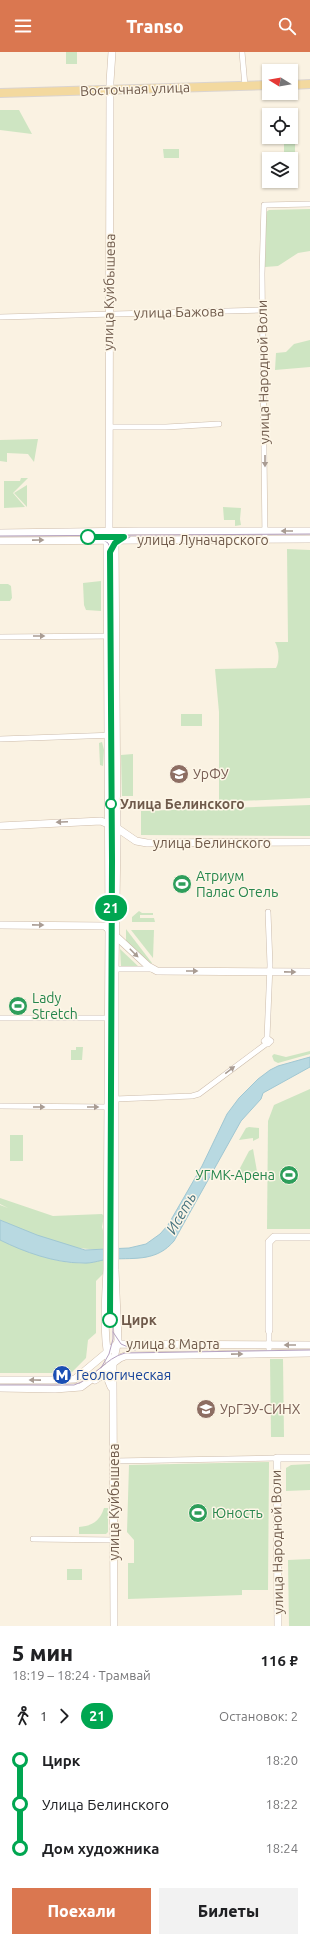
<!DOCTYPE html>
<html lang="ru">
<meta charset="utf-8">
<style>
body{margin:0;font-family:Ubuntu,sans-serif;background:#f2f2f2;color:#202124;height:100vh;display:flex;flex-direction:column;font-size:15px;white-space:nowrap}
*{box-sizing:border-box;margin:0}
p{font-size:13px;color:#757577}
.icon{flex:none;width:22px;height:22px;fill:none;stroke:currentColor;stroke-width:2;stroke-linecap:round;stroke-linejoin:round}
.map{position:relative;height:1574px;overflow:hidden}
.panel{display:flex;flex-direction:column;background:#fff;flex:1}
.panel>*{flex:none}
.badge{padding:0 8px;border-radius:13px;font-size:14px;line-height:26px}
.needle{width:26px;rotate:281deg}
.fabs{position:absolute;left:262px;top:12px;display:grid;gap:8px}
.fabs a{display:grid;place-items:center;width:36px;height:36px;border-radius:0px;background:#fff;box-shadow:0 1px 3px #0004;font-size:20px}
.map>.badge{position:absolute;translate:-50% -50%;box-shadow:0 0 0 2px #fff}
.legs{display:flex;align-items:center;gap:6px;height:44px;padding:0 12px;font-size:13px}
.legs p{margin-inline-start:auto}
.overview{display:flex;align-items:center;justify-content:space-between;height:68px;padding:0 12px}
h1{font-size:22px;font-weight:800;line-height:30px}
.action{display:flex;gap:8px;margin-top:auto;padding:8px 12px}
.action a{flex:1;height:46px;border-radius:0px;background:#da7750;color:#fff;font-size:16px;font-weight:800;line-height:46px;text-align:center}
.action a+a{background:#f2f2f2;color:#202124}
ul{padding:0 12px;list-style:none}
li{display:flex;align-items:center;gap:14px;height:44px;font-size:15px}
li i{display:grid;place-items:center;width:6px;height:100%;margin:0 5px;background:currentColor}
li i::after{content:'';width:10px;height:10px;margin:-5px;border:3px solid;border-radius:50%;background:#fff}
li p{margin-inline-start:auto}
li:first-child i{background:linear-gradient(#0000 50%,currentColor 0)}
li:last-child i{background:linear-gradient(currentColor 50%,#0000 0)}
header{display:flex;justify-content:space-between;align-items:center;height:52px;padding:0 12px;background:#da7750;color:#fff;font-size:18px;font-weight:800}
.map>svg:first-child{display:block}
.green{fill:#cee5c2}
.water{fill:#b8d9e1;stroke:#a0c7d2}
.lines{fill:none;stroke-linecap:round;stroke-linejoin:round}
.street-casing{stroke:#ccbcac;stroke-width:6}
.secondary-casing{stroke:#cebcaa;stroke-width:8}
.primary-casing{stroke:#dad4d0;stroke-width:10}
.street{stroke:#fff;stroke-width:5}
.secondary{stroke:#fff;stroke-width:7}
.primary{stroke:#f3d99f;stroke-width:8}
.tram{stroke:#b5a2c1;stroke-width:1}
.oneway{fill:#a99c93}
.line-1-casing{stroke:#fff;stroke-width:9}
.line-1{stroke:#00a651;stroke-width:6}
.stop-1-dot{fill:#fff;stroke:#00a651;stroke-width:2}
.labels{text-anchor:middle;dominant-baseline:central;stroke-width:3;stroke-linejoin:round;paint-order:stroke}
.street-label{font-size:14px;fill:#6f5a4b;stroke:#fdf6e7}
.education-label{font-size:14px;fill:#785e54;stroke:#fdf6e7;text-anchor:start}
.stop-label{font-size:14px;font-weight:bold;fill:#6f5a4b;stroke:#fdf6e7;text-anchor:start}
.leisure-label{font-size:14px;fill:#27864d;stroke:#fdf6e7;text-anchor:start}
.transit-label{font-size:14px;fill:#164399;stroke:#fdf6e7;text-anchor:start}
.water-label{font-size:15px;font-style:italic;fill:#477480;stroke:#fdf6e7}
</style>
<header><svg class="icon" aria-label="menu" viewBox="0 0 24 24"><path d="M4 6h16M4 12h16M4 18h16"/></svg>Transo<svg class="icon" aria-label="search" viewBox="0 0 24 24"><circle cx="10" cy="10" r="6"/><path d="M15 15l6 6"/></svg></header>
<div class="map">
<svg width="310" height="1574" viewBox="0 0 310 1574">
<rect width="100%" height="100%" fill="#faf2e2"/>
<g class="green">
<rect x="66" y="0" width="11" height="12"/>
<polygon points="0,58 19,58 32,82 0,78"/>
<polygon points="291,80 295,80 295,115 291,115 291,107 284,107 284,85 291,85"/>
<polygon points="163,97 179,97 179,106 164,106"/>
<polygon points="310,157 310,199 298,201 278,214 265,215 266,160 269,158"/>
<polygon points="310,288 310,315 275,318 276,301 286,300 294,292"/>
<polygon points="38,387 34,410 28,402 7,401 7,410 0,409 0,388"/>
<polygon points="21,426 28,426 13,441 25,455 4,456 4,429 20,429"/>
<polygon points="27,433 27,455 14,441"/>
<polygon points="223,455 241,456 240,467 241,473 235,474 235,468 224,468"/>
<path d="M287,497L310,498V746L219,750V660L215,617L276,616C280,609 279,597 275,590H288Z"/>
<polygon points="101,529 101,559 86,558 84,553 83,531"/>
<polygon points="0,532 8,532 11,534 12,546 10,549 0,549"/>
<rect x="181" y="662" width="21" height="12"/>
<polygon points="102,690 104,698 103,714 100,713 99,691"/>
<polygon points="133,702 133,744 122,744 121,703"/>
<polygon points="310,753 310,784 141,783 141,759"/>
<polygon points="139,859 142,861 153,861 153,863 140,863 140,866 154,866 155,870 132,870 132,865"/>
<polygon points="126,877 152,911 150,912 126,890"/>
<polygon points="131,878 154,878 153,906"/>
<polygon points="120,897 139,915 121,914"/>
<polygon points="76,995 83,995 82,1008 71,1008 71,998 76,998"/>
<polygon points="310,999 310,1002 278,1011 274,1009 272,1004 274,1002 286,1005"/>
<polygon points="310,1037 310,1177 267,1177 268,1069 274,1053"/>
<polygon points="249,1075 259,1076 259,1086 253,1089 253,1086 239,1088 246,1076"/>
<rect x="10" y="1083" width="13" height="26"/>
<polygon points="253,1097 258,1125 241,1122 239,1118 249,1099"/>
<path d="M0,1146L53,1164L102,1162L104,1164L102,1175L105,1185L103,1197C68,1200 32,1181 0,1168V1153L8,1156L0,1152Z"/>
<path d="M0,1188C25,1200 76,1220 103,1207L104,1221L96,1229V1281L88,1288L86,1306L71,1321H0Z"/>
<polygon points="270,1307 283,1307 284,1385 271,1385"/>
<polygon points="269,1410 268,1538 242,1538 242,1543 128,1547 128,1511 134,1511 134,1488 127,1480 129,1413"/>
<polygon points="310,1412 310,1438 286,1439 286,1416 291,1413"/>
<path d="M104,1456H108V1480L106,1482H79V1475C92,1474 100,1469 104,1456Z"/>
<polygon points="310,1507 310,1574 289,1574 288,1508"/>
<rect x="67" y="1517" width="15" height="11"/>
</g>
<path class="water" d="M310,1005V1015L263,1041L261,1047L241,1069L174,1189C157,1209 137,1206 112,1207C102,1207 93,1212 82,1211C55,1211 24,1200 0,1188V1168L37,1183L85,1198L129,1196L146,1192L160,1182L168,1173L202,1114L227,1062L239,1046L258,1027L270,1018L278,1014Z"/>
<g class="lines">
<g class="street-casing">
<g id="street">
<polyline points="242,0 245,34"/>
<polyline points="0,265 262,258"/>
<polyline points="109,375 166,375 219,372"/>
<polyline points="265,488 262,222 264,153 310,152"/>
<polyline points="0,585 115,584"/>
<polyline points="0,687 116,683"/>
<polyline points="115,917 152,917"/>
<polyline points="0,966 111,966"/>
<polyline points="267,986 271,989 268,992 264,989 267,986 270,913 268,860"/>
<polyline points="0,1054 108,1055 115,1047 192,1044 199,1042 266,992"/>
<polyline points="269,1278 269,1301"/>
<polyline points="114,1409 277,1406"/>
<polyline points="33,1487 114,1488"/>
</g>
</g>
<g class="secondary-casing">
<g id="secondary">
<path d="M112,0L110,30L109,480L107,487L109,878L107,1218C105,1253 102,1292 113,1326"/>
<polyline points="109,480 115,487 117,785 115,917 115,1218 118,1288 113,1311 113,1326 114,1574"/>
<polyline points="0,481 138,479 310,479"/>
<polyline points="0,489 310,487"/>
<polyline points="0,774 101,769 117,776 136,789 147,791 310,790"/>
<polyline points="0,873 105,874 148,914 157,919 310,920"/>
<polyline points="269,1278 269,1190 274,1185 310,1185"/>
<polyline points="0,1328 51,1328 75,1327 117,1292 310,1293"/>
<polyline points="95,1328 101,1324 107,1325 111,1335"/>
<polyline points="0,1336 55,1337 81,1335 120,1306 125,1304 310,1301"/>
<polyline points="278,1574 277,1406 310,1406"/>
</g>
</g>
<g class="primary-casing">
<g id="primary">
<polyline points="291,33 310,32"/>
<polyline points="0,41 269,33"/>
</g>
</g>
<use href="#street" class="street"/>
<use href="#secondary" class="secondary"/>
<use href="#primary" class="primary"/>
<g class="tram">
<polyline points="94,482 108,491 112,502 113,1287 109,1302 101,1316"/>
<polyline points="0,484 310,482"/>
<polyline points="112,501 118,491 130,485"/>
<polyline points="113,1280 121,1292 135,1298"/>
<path d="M0,1333H74C94,1327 105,1306 125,1301L310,1298"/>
</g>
</g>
<defs><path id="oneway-solid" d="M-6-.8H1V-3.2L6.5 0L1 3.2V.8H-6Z"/></defs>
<g class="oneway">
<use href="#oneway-solid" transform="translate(265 409) rotate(90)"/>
<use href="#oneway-solid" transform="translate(287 479) rotate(180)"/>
<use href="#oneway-solid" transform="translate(38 488) rotate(-1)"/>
<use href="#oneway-solid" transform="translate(39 584)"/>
<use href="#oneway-solid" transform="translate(62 770) rotate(178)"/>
<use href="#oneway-solid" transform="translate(38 873) rotate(1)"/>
<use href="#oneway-solid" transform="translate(134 901) rotate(45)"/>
<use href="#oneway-solid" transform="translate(192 919)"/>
<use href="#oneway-solid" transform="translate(290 920) rotate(1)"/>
<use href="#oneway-solid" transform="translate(230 1018) rotate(-37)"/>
<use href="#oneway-solid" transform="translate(39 1055)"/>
<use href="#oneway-solid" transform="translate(93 1055)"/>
<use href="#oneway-solid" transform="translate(290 1293) rotate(180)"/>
<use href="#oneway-solid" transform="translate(237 1302) rotate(-1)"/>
<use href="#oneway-solid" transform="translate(35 1328) rotate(-179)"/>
</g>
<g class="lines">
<g class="line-1-casing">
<polyline id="line-1" points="88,485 124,485 115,491 110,500 112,809 110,1268"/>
</g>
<use href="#line-1" class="line-1"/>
</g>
<defs>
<g id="university-disc" transform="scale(1)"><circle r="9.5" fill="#8d6e63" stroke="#fdf6e7"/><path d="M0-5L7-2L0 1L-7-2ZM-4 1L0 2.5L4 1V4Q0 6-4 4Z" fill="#fff"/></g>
<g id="stadium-disc" transform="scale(1)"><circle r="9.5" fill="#2e9e5b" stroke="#fdf6e7"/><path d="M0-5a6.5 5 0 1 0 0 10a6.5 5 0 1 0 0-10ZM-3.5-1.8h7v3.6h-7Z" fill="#fff"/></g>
<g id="metro-disc" transform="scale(1)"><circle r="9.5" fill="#1a4fb4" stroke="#fdf6e7"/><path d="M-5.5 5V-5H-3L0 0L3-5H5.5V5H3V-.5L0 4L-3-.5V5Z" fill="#fff"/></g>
</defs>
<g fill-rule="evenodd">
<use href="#university-disc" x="179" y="722"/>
<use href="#stadium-disc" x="182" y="832"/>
<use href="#stadium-disc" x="18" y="954"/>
<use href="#stadium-disc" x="289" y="1123"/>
<use href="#metro-disc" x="62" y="1323"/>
<use href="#university-disc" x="206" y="1357"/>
<use href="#stadium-disc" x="198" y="1461"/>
</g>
<g class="stop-1-dot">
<circle cx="88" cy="485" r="7"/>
<circle cx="111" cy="752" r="5"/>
<circle cx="110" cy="1268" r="7"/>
</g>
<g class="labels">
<g class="street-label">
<text transform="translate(135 37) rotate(-2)">Восточная улица</text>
<text transform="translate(109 240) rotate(-89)">улица Куйбышева</text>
<text transform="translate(179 260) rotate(-1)">улица Бажова</text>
<text transform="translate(263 320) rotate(-91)">улица Народной Воли</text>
<text x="203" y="488">улица Луначарского</text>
<text x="212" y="791">улица Белинского</text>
<text x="173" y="1292">улица 8 Марта</text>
<text transform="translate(114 1450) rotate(-90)">улица Куйбышева</text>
<text transform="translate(277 1490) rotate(-91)">улица Народной Воли</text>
</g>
<g class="education-label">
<text x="193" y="722">УрФУ</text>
<text x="220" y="1357">УрГЭУ-СИНХ</text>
</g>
<g class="stop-label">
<text x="120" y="752">Улица Белинского</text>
<text x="121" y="1268">Цирк</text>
</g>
<g class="leisure-label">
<text x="196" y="824">Атриум<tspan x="196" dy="16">Палас Отель</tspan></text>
<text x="32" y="946">Lady<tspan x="32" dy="16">Stretch</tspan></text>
<text x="275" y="1123" text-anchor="end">УГМК-Арена</text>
<text x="212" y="1461">Юность</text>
</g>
<g class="transit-label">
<text x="76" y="1323">Геологическая</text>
</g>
<g class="water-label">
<text transform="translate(181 1161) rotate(-60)">Исеть</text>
</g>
</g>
</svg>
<div class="fabs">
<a><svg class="needle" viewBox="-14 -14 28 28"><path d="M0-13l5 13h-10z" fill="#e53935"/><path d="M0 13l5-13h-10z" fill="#757577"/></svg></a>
<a><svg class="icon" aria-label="locate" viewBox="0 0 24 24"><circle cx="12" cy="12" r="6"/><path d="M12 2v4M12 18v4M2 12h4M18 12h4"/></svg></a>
<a><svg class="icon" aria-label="layers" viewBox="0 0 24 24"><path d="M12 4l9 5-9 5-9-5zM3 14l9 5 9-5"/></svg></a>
</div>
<b class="badge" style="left:111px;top:856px;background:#00a651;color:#fff">21</b>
</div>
<section class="panel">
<div class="overview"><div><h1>5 мин</h1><p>18:19 – 18:24 · Трамвай</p></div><b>116 ₽</b></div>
<div class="legs"><svg class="icon" aria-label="walk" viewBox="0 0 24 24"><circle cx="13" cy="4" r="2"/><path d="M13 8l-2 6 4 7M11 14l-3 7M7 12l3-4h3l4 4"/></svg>1<svg class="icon" aria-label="forward" viewBox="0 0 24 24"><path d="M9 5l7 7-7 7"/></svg><b class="badge" style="background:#00a651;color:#fff">21</b><p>Остановок: 2</p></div>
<ul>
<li><i style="color:#00a651"></i><b>Цирк</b><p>18:20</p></li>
<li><i style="color:#00a651"></i><span>Улица Белинского</span><p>18:22</p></li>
<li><i style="color:#00a651"></i><b>Дом художника</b><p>18:24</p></li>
</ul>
<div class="action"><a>Поехали</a><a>Билеты</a></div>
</section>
